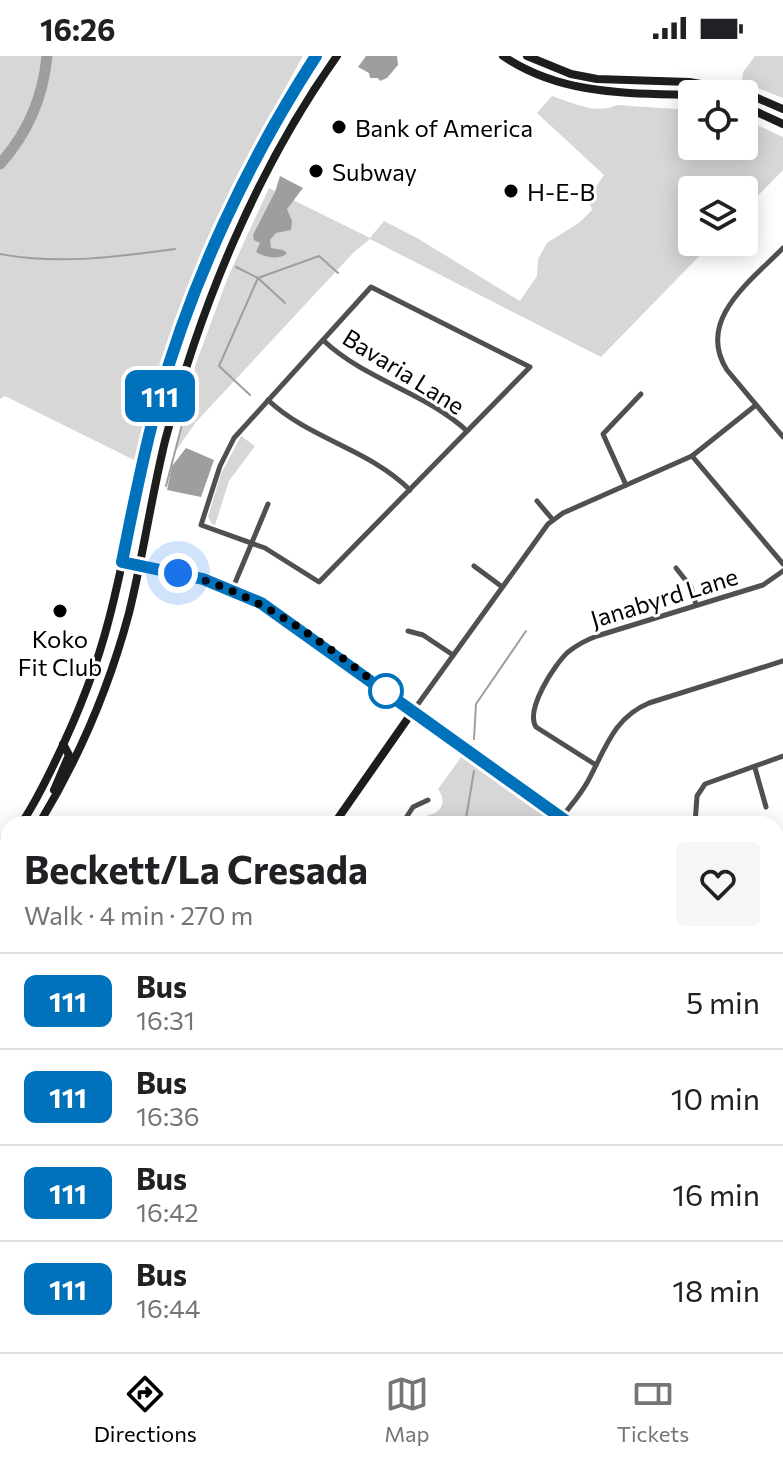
<!DOCTYPE html>
<meta charset="utf-8">
<style>
body{margin:0;font-family:Commissioner,sans-serif;background:#f6f6f6;color:#202124;height:100vh;display:flex;flex-direction:column;font-size:30px;white-space:nowrap}
*{box-sizing:border-box;margin:0}
p{font-size:26px;color:#757577}
.icon{flex:none;width:44px;height:44px;fill:none;stroke:currentColor;stroke-width:2;stroke-linecap:round;stroke-linejoin:round}
.map{position:relative;flex:1;overflow:hidden}
.side{position:absolute;left:0px;top:760px;width:784px;height:536px;display:flex;flex-direction:column;background:#fff;border-radius:24px 24px 0 0;box-shadow:0 4px 20px #0003}
.side>*{flex:none}
.badge{padding:0 16px;border-radius:12px;font-size:28px;line-height:52px}
.fabs{position:absolute;left:678px;top:24px;display:grid;gap:16px}
.fabs a{display:grid;place-items:center;width:80px;height:80px;border-radius:8px;background:#fff;box-shadow:0 4px 20px #0003;font-size:40px}
.you{position:absolute;width:40px;height:40px;margin:-20px;border:6px solid #fff;border-radius:50%;background:#1a73e8;box-shadow:0 0 0 12px #1a73e833}
.map>.badge{position:absolute;translate:-50% -50%;box-shadow:0 0 0 4px #fff}
.round{display:grid;place-items:center;flex:none;width:84px;height:84px;border-radius:8px;background:#f6f6f6}
.overview{display:flex;align-items:center;justify-content:space-between;height:136px;padding:0 24px}
h1{font-size:38px;font-weight:700;line-height:60px}
ul{padding:0;list-style:none}
li{display:flex;align-items:center;gap:24px;height:96px;padding:0 24px;border-top:2px solid #e0e0e0}
li div{flex:1}
li b{display:block;font-size:30px}
li em{font-style:normal}
li .badge{min-width:88px;font-weight:700;text-align:center}
.status{display:flex;justify-content:space-between;align-items:center;height:56px;padding:0 40px;background:#fff;direction:ltr}
.status svg{height:22px;fill:currentColor}
.tabs{display:flex;justify-content:space-around;align-items:center;height:112px;border-top:2px solid #e0e0e0;background:#fff;font-size:22px;color:#757577}
.tabs a{display:grid;justify-items:center;gap:4px}
.tabs .on{color:#000}
.map>svg:first-child{display:block}
.green{fill:#d7d7d7}
.water{fill:#9e9e9e}
.lines{fill:none;stroke-linecap:round;stroke-linejoin:round}
.stream{stroke:#9e9e9e;stroke-width:2}
.river{stroke:#9e9e9e;stroke-width:11}
.highway-casing{stroke:#dbdbdb;stroke-width:14}
.street{stroke:#505050;stroke-width:5}
.secondary{stroke:#1d1d1d;stroke-width:8}
.highway{stroke:#000;stroke-width:10}
.line-casing{stroke:#fff;stroke-width:18}
.line{stroke:#0072bc;stroke-width:12}
.walk{stroke:#000;stroke-width:8;stroke-dasharray:0 14.4}
.poi-dot{fill:#000;stroke:#fff;stroke-width:3}
.stop-dot{fill:#fff;stroke:#0072bc;stroke-width:4}
.labels{text-anchor:middle;dominant-baseline:central;stroke-width:6;stroke-linejoin:round;paint-order:stroke}
.poi-label{font-size:24px;fill:#000;stroke:#fff;text-anchor:start}
.street-label{font-size:24px;fill:#000;stroke:#fff}
</style>
<div class="status"><b>16:26</b><svg viewBox="0 0 49 12"><path d="M0 12V9h3v3zM5 12V6h3v6zM10 12V3h3v9zM15 12V0h3v12zM26 1h20v11H26zM47 4h2v5h-2z"/></svg></div>
<div class="map">
<svg width="783" height="1296" viewBox="0 0 783 1296">
<rect width="100%" height="100%" fill="#fff"/>
<g class="green">
<path d="M0,0H303C231,128 168,260 136,405L5,340L0,343Z"/>
<polygon points="755,0 783,0 783,42 742,26 743,16"/>
<path d="M552,40C573,47 596,59 617,49L692,54V90H744V63L783,81V114L744,154V134H692V186H713L601,301L370,183L355,195L196,366L175,396L192,339L195,310L228,221L269,132L370,182L384,165L417,182L520,245L537,220L538,203L547,187L580,166L592,154L588,143L604,119L537,57Z"/>
<polygon points="241,380 255,390 229,425 215,469 212,468 208,461 221,418"/>
<path d="M462,700L547,762L554,768H441L427,759C442,758 447,745 438,733Z"/>
<polygon points="0,1098 8,1108 8,1288 154,1288 161,1296 0,1296"/>
<polygon points="456,1288 581,1288 580,1296 462,1296"/>
</g>
<g class="water">
<polygon points="366,0 397,0 398,9 387,22 380,25 378,22 370,22 369,17 358,11"/>
<path d="M280,120L303,132L287,153L292,165L291,174L276,177L270,184L271,192L283,194L287,197C279,205 265,201 256,196L260,187L254,184L253,179L275,136Z"/>
<polygon points="186,392 214,404 201,441 167,434 172,410"/>
</g>
<g class="lines">
<g class="stream">
<path d="M0,198C58,209 117,201 175,193"/>
<polyline points="236,211 258,222 285,247"/>
<polyline points="250,339 219,310 258,222 319,200 338,217"/>
<polyline points="166,430 189,342"/>
<polyline points="474,683 476,648 526,575"/>
<polyline points="465,768 474,715"/>
<polyline points="409,1296 418,1288"/>
</g>
<path class="river" d="M0,108C28,77 43,42 47,0"/>
<g class="highway-casing">
<g id="highway">
<polyline points="0,788 8,783"/>
<polyline points="8,821 6,836 8,846"/>
<polyline points="0,858 8,861"/>
<polyline points="0,939 8,951"/>
<polyline points="0,989 8,1001"/>
<polyline points="0,1054 8,1064"/>
<polyline points="198,1288 203,1296"/>
<polyline points="234,1288 239,1296"/>
</g>
</g>
<g class="street">
<path d="M783,192C752,224 695,264 727,314L783,381"/>
<polygon points="371,231 530,311 319,526 265,492 201,469 220,410 234,382"/>
<path d="M323,284C365,324 425,336 467,375"/>
<path d="M268,344C309,383 369,393 410,434"/>
<polyline points="692,400 783,508"/>
<polyline points="626,429 603,378 641,338"/>
<polyline points="537,445 553,464"/>
<polyline points="474,510 501,530"/>
<polyline points="676,512 691,531 696,549"/>
<polyline points="232,534 268,448"/>
<polyline points="408,575 423,579 453,599"/>
<polyline points="413,655 548,468 563,457 692,400 756,349"/>
<path d="M596,709L536,671C525,654 554,609 568,596C577,589 586,584 597,580L763,529L783,515"/>
<polyline points="755,712 766,751"/>
<path d="M562,761C571,749 581,738 588,725C605,694 613,662 649,647L783,605"/>
<polyline points="402,768 413,751 428,744"/>
<polyline points="695,768 697,740 705,728 783,700"/>
<polyline points="776,809 783,805"/>
<polyline points="776,1206 783,1257"/>
<polyline points="649,1296 650,1288"/>
</g>
<g class="secondary">
<path d="M503,0C561,39 625,37 692,39"/>
<polyline points="527,0 571,18 597,23 689,26 741,35 783,53"/>
<polyline points="744,50 783,68"/>
<polyline points="122,506 208,525 269,552 570,768"/>
<polyline points="54,734 69,699 63,688"/>
<path d="M21,768C34,749 43,730 53,710C76,663 96,614 109,563C128,491 138,417 158,345C192,224 248,106 316,0"/>
<path d="M39,768C79,702 109,632 129,557C143,501 151,442 165,385C200,251 256,114 337,0"/>
<polyline points="334,768 413,655"/>
<polyline points="0,803 8,789"/>
<polyline points="0,818 8,812"/>
<polyline points="776,868 783,864"/>
<polyline points="776,881 783,876"/>
<polyline points="776,1025 783,1035"/>
<polyline points="444,1288 449,1296"/>
<polyline points="588,1296 589,1288"/>
<polyline points="599,1296 600,1288"/>
</g>
<use href="#highway" class="highway"/>
</g>
<g class="lines">
<g class="line-casing">
<path id="line" d="M316,0C248,105 192,224 158,345C143,398 133,452 122,506L203,523L261,547L570,768"/>
</g>
<use href="#line" class="line"/>
<path class="walk" d="M178,517C258,535 324,588 386,635"/>
</g>
<g class="poi-dot">
<circle cx="339" cy="71" r="8"/>
<circle cx="316" cy="115" r="8"/>
<circle cx="511" cy="135" r="8"/>
<circle cx="60" cy="555" r="8"/>
</g>
<circle class="stop-dot" cx="386" cy="635" r="16"/>
<g class="labels">
<g class="poi-label">
<text x="355" y="71">Bank of America</text>
<text x="332" y="115">Subway</text>
<text x="527" y="135">H-E-B</text>
<text x="60" y="582" text-anchor="middle">Koko<tspan x="60" dy="28">Fit Club</tspan></text>
</g>
<g class="street-label">
<text transform="translate(404 315) rotate(32)">Bavaria Lane</text>
<text transform="translate(664 541) rotate(-17)">Janabyrd Lane</text>
</g>
</g>
</svg>
<div class="fabs">
<a><svg class="icon" aria-label="locate" viewBox="0 0 24 24"><circle cx="12" cy="12" r="6"/><path d="M12 2v4M12 18v4M2 12h4M18 12h4"/></svg></a>
<a><svg class="icon" aria-label="layers" viewBox="0 0 24 24"><path d="M12 4l9 5-9 5-9-5zM3 14l9 5 9-5"/></svg></a>
</div>
<div class="you" style="left:178px;top:517px"></div>
<b class="badge" style="left:160px;top:340px;background:#0072bc;color:#fff">111</b>
<section class="side">
<div class="overview"><div><h1>Beckett/La Cresada</h1><p>Walk · 4 min · 270 m</p></div><a class="round"><svg class="icon" aria-label="heart" viewBox="0 0 24 24"><path d="M12 20l-8-8c-3-5 5-10 8-4 3-6 11-1 8 4z"/></svg></a></div>
<ul>
<li><span class="badge" style="background:#0072bc;color:#fff">111</span><div><b>Bus</b><p>16:31</p></div><em>5 min</em></li>
<li><span class="badge" style="background:#0072bc;color:#fff">111</span><div><b>Bus</b><p>16:36</p></div><em>10 min</em></li>
<li><span class="badge" style="background:#0072bc;color:#fff">111</span><div><b>Bus</b><p>16:42</p></div><em>16 min</em></li>
<li><span class="badge" style="background:#0072bc;color:#fff">111</span><div><b>Bus</b><p>16:44</p></div><em>18 min</em></li>
</ul>
</section>
</div>
<nav class="tabs">
<a class="on"><svg class="icon" aria-label="directions" viewBox="0 0 24 24"><path d="M12 3l9 9-9 9-9-9zM9 14v-3h6M13 9l2 2-2 2"/></svg>Directions</a>
<a><svg class="icon" aria-label="map" viewBox="0 0 24 24"><path d="M3 6l6-2 6 2 6-2v14l-6 2-6-2-6 2zM9 4v14M15 6v14"/></svg>Map</a>
<a><svg class="icon" aria-label="tickets" viewBox="0 0 24 24"><path d="M3 7h18v10H3zM15 7v10"/></svg>Tickets</a>
</nav>
